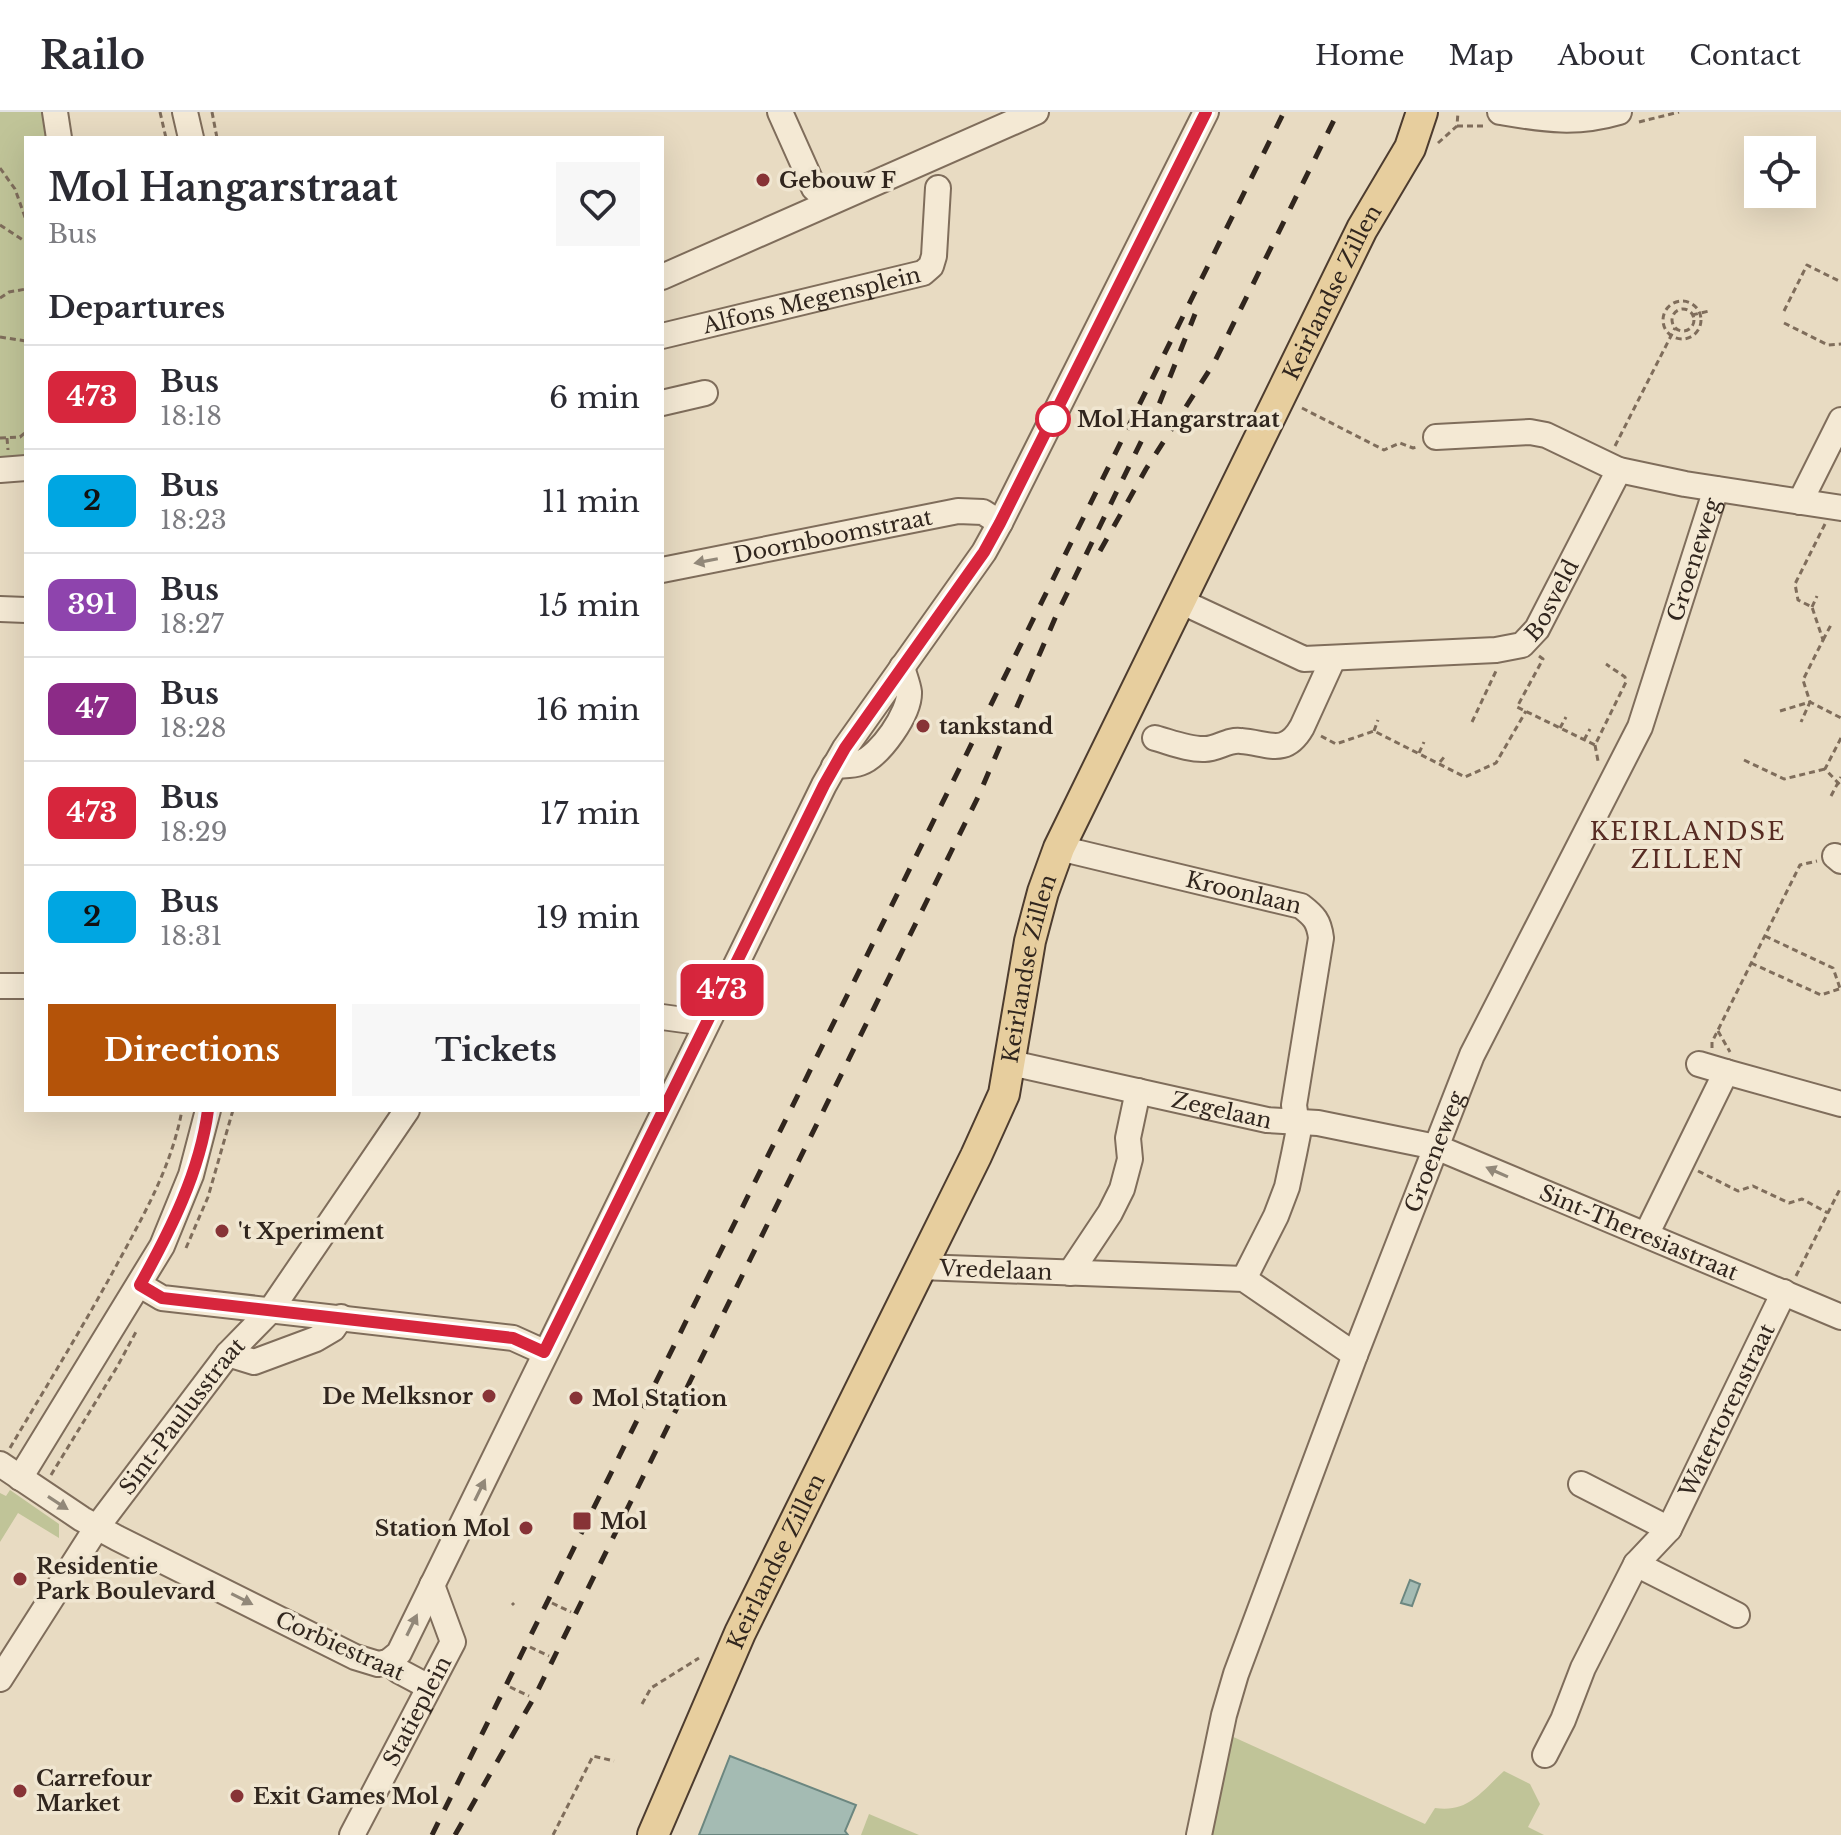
<!DOCTYPE html>
<style>
body{margin:0;font-family:"Libre Baskerville",serif;background:#f7f7f7;color:#2b2b33;height:100vh;display:flex;flex-direction:column;font-size:30px;white-space:nowrap}
*{box-sizing:border-box;margin:0}
p{font-size:26px;color:#7c7c81}
.icon{flex:none;width:44px;height:44px;fill:none;stroke:currentColor;stroke-width:2;stroke-linecap:round;stroke-linejoin:round}
.map{position:relative;flex:1;overflow:hidden}
.drawer{position:absolute;left:24px;top:24px;width:640px;height:976px;display:flex;flex-direction:column;background:#fff;border-radius:0px;box-shadow:0 8px 32px #0002}
.drawer>*{flex:none}
.badge{padding:0 16px;border-radius:12px;font-size:28px;line-height:52px}
.buttons{position:absolute;left:1744px;top:24px;display:grid;gap:16px}
.buttons a{display:grid;place-items:center;width:72px;height:72px;border-radius:0px;background:#fff;box-shadow:0 8px 32px #0002;font-size:40px}
.map>.badge{position:absolute;translate:-50% -50%;box-shadow:0 0 0 4px #fff}
h2{padding:0 24px;font-size:30px;line-height:72px}
.round{display:grid;place-items:center;flex:none;width:84px;height:84px;border-radius:0px;background:#f7f7f7}
.head{display:flex;align-items:center;justify-content:space-between;height:136px;padding:0 24px}
h1{font-size:38px;font-weight:700;line-height:60px}
.cta{display:flex;gap:16px;margin-top:auto;padding:16px 24px}
.cta a{flex:1;height:92px;border-radius:0px;background:#b45309;color:#fff;font-size:32px;font-weight:700;line-height:92px;text-align:center}
.cta a+a{background:#f7f7f7;color:#2b2b33}
ul{padding:0;list-style:none}
li{display:flex;align-items:center;gap:24px;height:104px;padding:0 24px;border-top:2px solid #e1e1e2}
li div{flex:1}
li b{display:block;font-size:30px}
li em{font-style:normal}
li .badge{min-width:88px;font-weight:700;text-align:center}
header{display:flex;align-items:center;gap:48px;box-sizing:border-box;height:112px;padding:0 40px;background:#fff;border-bottom:2px solid #e1e1e2}
header strong{font-size:38px}
nav{display:flex;gap:44px;margin-inline-start:auto;font-size:28px}
.map>svg:first-child{display:block}
.green{fill:#c0c498}
.water{fill:#a4bbb3;stroke:#6c8780;stroke-width:2}
.lines{fill:none;stroke-linecap:round;stroke-linejoin:round}
.minor-casing{stroke:#7f6d5b;stroke-width:28}
.major-casing{stroke:#4d3c2f;stroke-width:34}
.path{stroke:#7f6d5b;stroke-width:3;stroke-dasharray:6 4;stroke-linecap:butt}
.minor{stroke:#f4e9d4;stroke-width:24}
.major{stroke:#e7ce9e;stroke-width:30}
.rail{stroke:#31261e;stroke-width:5;stroke-dasharray:14 14;stroke-linecap:butt}
.oneway{fill:#928879}
.line-casing{stroke:#fff;stroke-width:18}
.line{stroke:#d7263d;stroke-width:12}
.poi-dot{fill:#873336;stroke:#f0e6d1;stroke-width:3}
.stop-dot{fill:#fff;stroke:#d7263d;stroke-width:4}
.labels{text-anchor:middle;dominant-baseline:central;stroke-width:7;stroke-linejoin:round;paint-order:stroke}
.poi-label{font-size:22px;font-weight:bold;fill:#31261e;stroke:#f0e6d1;text-anchor:start}
.street-label{font-size:22px;fill:#31261e;stroke:#f0e6d1}
.stop-label{font-size:22px;font-weight:bold;fill:#31261e;stroke:#f0e6d1;text-anchor:start}
.neighbourhood-label{font-size:24px;letter-spacing:2px;fill:#582c23;stroke:#f0e6d1}
</style>
<header>
<strong>Railo</strong>
<nav><a>Home</a><a>Map</a><a>About</a><a>Contact</a></nav>
</header>
<div class="map">
<svg width="1841" height="1723" viewBox="0 0 1841 1723">
<rect width="100%" height="100%" fill="#e8dbc2"/>
<g class="green">
<polygon points="0,0 48,0 53,26 26,26 26,344 0,345"/>
<polygon points="10,1378 59,1412 59,1426 18,1401 0,1430 0,1381 6,1384"/>
<path d="M1229,1623L1425,1712L1435,1696C1468,1701 1481,1680 1504,1659L1530,1672L1540,1692L1528,1715L1544,1723H1207Z"/>
<polygon points="869,1702 919,1723 861,1723"/>
</g>
<g class="water">
<polygon points="1410,1468 1420,1472 1412,1494 1401,1491"/>
<polygon points="730,1644 856,1693 845,1719 848,1723 699,1723"/>
</g>
<g class="lines">
<g class="minor-casing">
<g id="minor">
<polyline points="55,0 59,26"/>
<polyline points="185,0 191,26"/>
<polyline points="780,0 814,76 829,90"/>
<path d="M1500,0C1543,7 1575,13 1619,0"/>
<polyline points="662,165 1036,0"/>
<path id="s1" d="M662,224L923,161L931,154L934,144L938,76"/>
<polyline points="662,291 705,281"/>
<polyline points="1436,325 1530,320 1546,323 1619,358 1685,372 1841,396"/>
<polyline points="0,358 26,356"/>
<polyline points="1800,390 1841,308"/>
<path id="s2" d="M662,458L958,399L983,400L1000,411"/>
<path id="s3" d="M1180,489L1304,547L1496,538L1522,533L1537,517L1619,358"/>
<polyline points="0,497 26,498"/>
<path d="M1155,626C1170,630 1190,638 1205,637C1217,637 1229,627 1241,629C1268,631 1285,645 1302,615L1333,547"/>
<path d="M834,654C842,653 852,654 860,651C880,644 910,601 909,580C908,572 904,563 902,555"/>
<path id="s4" d="M1059,736L1301,794C1314,804 1319,809 1321,826L1294,993L1298,1022L1294,1042L1287,1075L1276,1104L1244,1167"/>
<polyline points="1835,744 1841,749"/>
<polyline points="0,874 26,874"/>
<polyline points="662,905 706,911"/>
<path id="s5" d="M1011,951L1267,1008L1318,1011L1436,1035L1841,1205"/>
<polyline points="1699,952 1726,960"/>
<polyline points="1647,1121 1726,960 1841,992"/>
<path id="s6" d="M920,1155L1244,1167L1355,1243"/>
<polyline points="1070,1161 1110,1101 1122,1077 1130,1047 1128,1026 1138,979"/>
<polyline points="140,1173 162,1186 513,1226 544,1240"/>
<polyline points="228,1242 254,1250 316,1227 333,1217 341,1205"/>
<polyline points="0,1352 82,1407 117,1426 355,1545 378,1552 388,1550 399,1559 429,1575"/>
<polyline points="20,1366 162,1134 191,1063 208,998"/>
<polyline points="1581,1372 1669,1417"/>
<polyline points="1636,1452 1737,1503"/>
<polyline points="388,1550 399,1541 824,673 845,636 984,440 1000,411 1206,0"/>
<path id="s7" d="M0,1567L97,1415L228,1242L270,1199L407,998"/>
<path id="s8" d="M1545,1643L1563,1608L1583,1556L1636,1452L1669,1417L1784,1180"/>
<path id="s9" d="M352,1723L453,1530L432,1473"/>
<path id="s10" d="M1199,1723L1224,1603L1236,1562L1355,1243L1472,943L1640,615L1716,377"/>
</g>
</g>
<g class="major-casing">
<g id="major">
<path id="s11" d="M653,1723L740,1521L976,1044L1004,982L1030,829L1043,780L1059,736L1362,117L1410,36L1422,0"/>
</g>
</g>
<g class="path">
<polyline points="160,0 166,26"/>
<polyline points="212,0 217,26"/>
<polyline points="1639,10 1679,0"/>
<polyline points="1457,14 1485,14"/>
<polyline points="1438,31 1457,14 1458,0"/>
<polyline points="0,56 15,77 26,108"/>
<polyline points="0,113 26,130"/>
<polyline points="0,186 9,180 26,177"/>
<circle cx="1682" cy="208" r="19"/>
<circle cx="1683" cy="208" r="11"/>
<polyline points="1784,199 1807,153 1841,170"/>
<polyline points="1692,203 1709,199"/>
<polyline points="1784,211 1828,233 1841,232"/>
<polyline points="0,225 26,229"/>
<polyline points="1302,296 1384,338 1400,331 1413,336 1417,335"/>
<polyline points="0,326 20,325 26,320"/>
<polyline points="7,326 8,338"/>
<polyline points="1615,334 1675,216"/>
<polyline points="1825,412 1795,472 1798,488 1812,495 1823,528 1803,568 1810,590 1841,606"/>
<polyline points="1812,495 1817,484"/>
<polyline points="1823,528 1832,511"/>
<polyline points="1539,544 1543,547 1517,595 1595,633 1626,570 1625,565 1606,552"/>
<polyline points="1780,599 1810,590 1801,610"/>
<polyline points="1472,610 1496,559"/>
<polyline points="1560,616 1566,605"/>
<polyline points="1374,619 1378,608"/>
<polyline points="1321,624 1336,632 1374,619 1465,665 1496,651 1526,599"/>
<polyline points="1841,626 1825,657 1841,674"/>
<polyline points="1584,628 1590,617"/>
<polyline points="1595,633 1598,649"/>
<polyline points="1419,641 1424,630"/>
<polyline points="1744,648 1784,667 1825,657"/>
<polyline points="1440,650 1445,644"/>
<polyline points="1831,684 1841,665"/>
<polyline points="1765,824 1833,856 1841,879"/>
<polyline points="1751,851 1821,883 1839,877"/>
<polyline points="1718,919 1730,940"/>
<polyline points="1712,936 1712,930 1800,753 1817,749"/>
<polyline points="1698,1059 1738,1079 1753,1074 1789,1091 1802,1087 1828,1101"/>
<polyline points="186,1136 208,1085 233,998"/>
<polyline points="1796,1164 1841,1075"/>
<path d="M10,1336C47,1273 86,1210 121,1145C147,1097 172,1052 182,998"/>
<polyline points="51,1363 117,1255 137,1218"/>
<polyline points="512,1491 514,1493"/>
<polyline points="552,1491 571,1500"/>
<polyline points="530,1535 549,1544"/>
<polyline points="510,1575 529,1584"/>
<polyline points="642,1592 651,1576 699,1546"/>
<polyline points="553,1723 593,1644 614,1649"/>
</g>
<use href="#minor" class="minor"/>
<use href="#major" class="major"/>
<g class="rail">
<polyline points="1100,439 1146,357 1214,251 1338,0"/>
<polyline points="432,1723 1284,0"/>
<polyline points="455,1723 536,1582 978,685 1056,504 1158,295 1195,202"/>
</g>
</g>
<defs><path id="oneway-solid" d="M-6-.8H1V-3.2L6.5 0L1 3.2V.8H-6Z" transform="scale(2)"/></defs>
<g class="oneway">
<use href="#oneway-solid" transform="translate(706 449) rotate(169)"/>
<use href="#oneway-solid" transform="translate(1497 1060) rotate(-156)"/>
<use href="#oneway-solid" transform="translate(480 1378) rotate(-64)"/>
<use href="#oneway-solid" transform="translate(58 1391) rotate(33)"/>
<use href="#oneway-solid" transform="translate(242 1487) rotate(27)"/>
<use href="#oneway-solid" transform="translate(412 1513) rotate(-64)"/>
</g>
<g class="lines">
<g class="line-casing">
<path id="line" d="M208,998C200,1060 170,1119 140,1173L162,1186L513,1226L544,1240L824,673L845,636L984,440L1000,411L1206,0"/>
</g>
<use href="#line" class="line"/>
</g>
<g class="poi-dot">
<circle cx="763" cy="68" r="8"/>
<circle cx="923" cy="614" r="8"/>
<circle cx="222" cy="1119" r="8"/>
<circle cx="489" cy="1284" r="8"/>
<circle cx="576" cy="1286" r="8"/>
<rect x="572" y="1399" width="20" height="20" rx="4"/>
<circle cx="526" cy="1416" r="8"/>
<circle cx="20" cy="1467" r="8"/>
<circle cx="20" cy="1679" r="8"/>
<circle cx="237" cy="1684" r="8"/>
</g>
<circle class="stop-dot" cx="1053" cy="307" r="16"/>
<g class="labels">
<g class="poi-label">
<text x="779" y="68">Gebouw F</text>
<text x="939" y="614">tankstand</text>
<text x="238" y="1119">'t Xperiment</text>
<text x="473" y="1284" text-anchor="end">De Melksnor</text>
<text x="592" y="1286">Mol Station</text>
<text x="600" y="1409">Mol</text>
<text x="510" y="1416" text-anchor="end">Station Mol</text>
<text x="36" y="1454">Residentie<tspan x="36" dy="25">Park Boulevard</tspan></text>
<text x="36" y="1666">Carrefour<tspan x="36" dy="25">Market</tspan></text>
<text x="253" y="1684">Exit Games Mol</text>
</g>
<g class="street-label">
<text stroke="none"><textPath href="#s11" startOffset="1692">Keirlandse Zillen</textPath></text>
<text stroke="none"><textPath href="#s1" startOffset="154">Alfons Megensplein</textPath></text>
<text stroke="none"><textPath href="#s2" startOffset="174">Doornboomstraat</textPath></text>
<text stroke="none"><textPath href="#s10" startOffset="1372">Groeneweg</textPath></text>
<text stroke="none"><textPath href="#s3" startOffset="410">Bosveld</textPath></text>
<text stroke="none"><textPath href="#s4" startOffset="190">Kroonlaan</textPath></text>
<text stroke="none"><textPath href="#s11" startOffset="948">Keirlandse Zillen</textPath></text>
<text stroke="none"><textPath href="#s5" startOffset="216">Zegelaan</textPath></text>
<text stroke="none"><textPath href="#s10" startOffset="724">Groeneweg</textPath></text>
<text stroke="none"><textPath href="#s5" startOffset="654">Sint-Theresiastraat</textPath></text>
<text stroke="none"><textPath href="#s6" startOffset="76">Vredelaan</textPath></text>
<text stroke="none"><textPath href="#s8" startOffset="392">Watertorenstraat</textPath></text>
<text stroke="none"><textPath href="#s7" startOffset="320">Sint-Paulusstraat</textPath></text>
<text stroke="none"><textPath href="#s11" startOffset="300">Keirlandse Zillen</textPath></text>
<text transform="translate(340 1534) rotate(24)">Corbiestraat</text>
<text stroke="none"><textPath href="#s9" startOffset="140">Statieplein</textPath></text>
</g>
<g class="stop-label">
<text x="1077" y="307">Mol Hangarstraat</text>
</g>
<g class="neighbourhood-label">
<text x="1688" y="719">KEIRLANDSE<tspan x="1688" dy="28">ZILLEN</tspan></text>
</g>
</g>
</svg>
<div class="buttons">
<a><svg class="icon" aria-label="locate" viewBox="0 0 24 24"><circle cx="12" cy="12" r="6"/><path d="M12 2v4M12 18v4M2 12h4M18 12h4"/></svg></a>
</div>
<b class="badge" style="left:722px;top:878px;background:#d7263d;color:#fff">473</b>
<section class="drawer">
<div class="head"><div><h1>Mol Hangarstraat</h1><p>Bus</p></div><a class="round"><svg class="icon" aria-label="heart" viewBox="0 0 24 24"><path d="M12 20l-8-8c-3-5 5-10 8-4 3-6 11-1 8 4z"/></svg></a></div>
<h2>Departures</h2>
<ul>
<li><span class="badge" style="background:#d7263d;color:#fff">473</span><div><b>Bus</b><p>18:18</p></div><em>6 min</em></li>
<li><span class="badge" style="background:#00a6e2;color:#111">2</span><div><b>Bus</b><p>18:23</p></div><em>11 min</em></li>
<li><span class="badge" style="background:#8e44ad;color:#fff">391</span><div><b>Bus</b><p>18:27</p></div><em>15 min</em></li>
<li><span class="badge" style="background:#8c2b87;color:#fff">47</span><div><b>Bus</b><p>18:28</p></div><em>16 min</em></li>
<li><span class="badge" style="background:#d7263d;color:#fff">473</span><div><b>Bus</b><p>18:29</p></div><em>17 min</em></li>
<li><span class="badge" style="background:#00a6e2;color:#111">2</span><div><b>Bus</b><p>18:31</p></div><em>19 min</em></li>
</ul>
<div class="cta"><a>Directions</a><a>Tickets</a></div>
</section>
</div>
